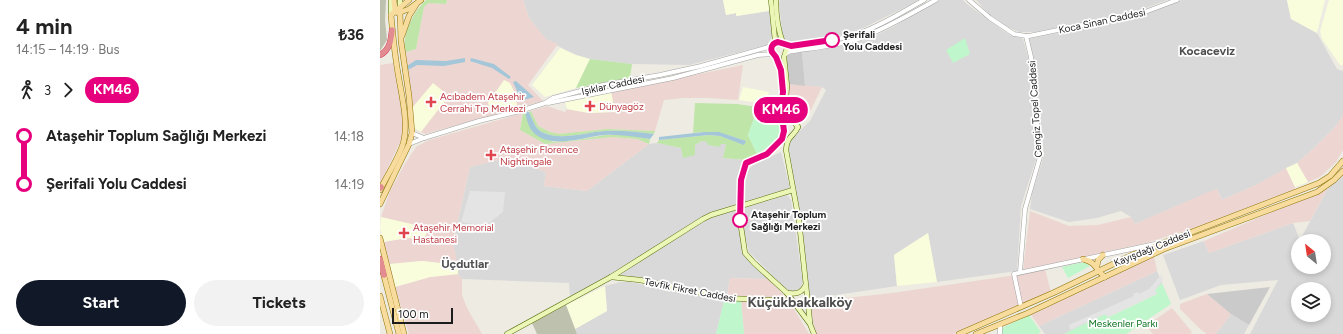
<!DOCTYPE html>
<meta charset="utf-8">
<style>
body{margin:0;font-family:Figtree,sans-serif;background:#f2f2f2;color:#222;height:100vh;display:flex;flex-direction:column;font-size:15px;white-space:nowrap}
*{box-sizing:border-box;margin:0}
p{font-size:13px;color:#767676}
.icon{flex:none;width:22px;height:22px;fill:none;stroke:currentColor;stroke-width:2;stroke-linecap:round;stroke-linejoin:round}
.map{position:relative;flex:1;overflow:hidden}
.sheet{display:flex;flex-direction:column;background:#fff;width:380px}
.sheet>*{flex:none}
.badge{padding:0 8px;border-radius:13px;font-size:14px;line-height:26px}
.needle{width:26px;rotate:330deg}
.controls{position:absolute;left:911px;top:234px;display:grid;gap:8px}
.controls a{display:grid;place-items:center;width:40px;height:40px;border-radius:50%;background:#fff;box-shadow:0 2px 6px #0003;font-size:20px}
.scale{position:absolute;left:12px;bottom:10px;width:61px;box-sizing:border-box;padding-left:4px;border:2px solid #1c1c1c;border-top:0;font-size:11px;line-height:14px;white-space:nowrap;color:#1c1c1c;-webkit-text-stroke:3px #fff;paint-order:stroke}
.map>.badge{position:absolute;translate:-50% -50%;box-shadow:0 0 0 2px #fff}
.legs{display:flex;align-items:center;gap:6px;height:44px;padding:0 16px;font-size:13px}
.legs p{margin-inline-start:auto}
.summary{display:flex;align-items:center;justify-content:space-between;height:68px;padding:0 16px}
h1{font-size:22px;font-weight:700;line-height:30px}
.cta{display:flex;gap:8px;margin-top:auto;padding:8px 16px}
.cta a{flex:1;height:46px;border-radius:24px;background:#111827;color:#fff;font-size:16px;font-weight:700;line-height:46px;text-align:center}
.cta a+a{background:#f2f2f2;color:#222}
ul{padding:0 16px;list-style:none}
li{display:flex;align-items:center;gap:14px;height:48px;font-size:15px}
li i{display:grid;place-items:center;width:6px;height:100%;margin:0 5px;background:currentColor}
li i::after{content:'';width:10px;height:10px;margin:-5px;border:3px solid;border-radius:50%;background:#fff}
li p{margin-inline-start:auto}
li:first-child i{background:linear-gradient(#0000 50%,currentColor 0)}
li:last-child i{background:linear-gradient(currentColor 50%,#0000 0)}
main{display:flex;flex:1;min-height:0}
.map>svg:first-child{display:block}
.residential{fill:#dad9d9;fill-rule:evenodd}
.commercial{fill:#edd6d1}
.education{fill:#f9fddb}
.religious{fill:#cacaca}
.construction{fill:#bec1ae}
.grass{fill:#bfe5a9}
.park{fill:#c0f6cb}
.parking{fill:#e4e4e4}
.water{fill:#a4c6d9}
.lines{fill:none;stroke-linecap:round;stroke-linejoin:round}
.tertiary-casing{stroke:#a3a3a3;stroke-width:5}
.secondary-casing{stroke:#556c0a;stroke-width:5.5}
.primary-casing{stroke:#8d7207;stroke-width:6}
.motorway-casing{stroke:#ce2c4f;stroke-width:6}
.tertiary{stroke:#fff;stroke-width:4}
.secondary{stroke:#ebf6b7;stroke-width:4.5}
.primary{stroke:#f7dc9d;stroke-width:5}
.motorway{stroke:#e28c91;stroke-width:5.5}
.line-1-casing{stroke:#fff;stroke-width:9}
.line-1{stroke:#e6007e;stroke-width:6}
.stop-1-dot{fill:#fff;stroke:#e6007e;stroke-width:2}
.health-dot{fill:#e0444e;stroke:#fff;stroke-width:1.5}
.labels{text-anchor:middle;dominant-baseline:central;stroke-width:3.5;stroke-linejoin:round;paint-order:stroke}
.street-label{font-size:10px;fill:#1c1c1c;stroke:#fff}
.stop-label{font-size:10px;font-weight:bold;fill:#1c1c1c;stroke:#fff;text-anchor:start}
.health-label{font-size:10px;fill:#be3a42;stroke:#fff;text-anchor:start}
.park-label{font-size:10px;fill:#107425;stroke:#fff}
.quarter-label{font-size:12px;font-weight:bold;fill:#4f4f4f;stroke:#fff}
.district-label{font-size:14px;font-weight:bold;fill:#4f4f4f;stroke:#fff}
</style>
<main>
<section class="sheet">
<div class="summary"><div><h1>4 min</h1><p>14:15 – 14:19 · Bus</p></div><b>₺36</b></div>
<div class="legs"><svg class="icon" aria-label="walk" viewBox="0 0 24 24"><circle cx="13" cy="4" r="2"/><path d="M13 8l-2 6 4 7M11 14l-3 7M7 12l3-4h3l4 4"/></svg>3<svg class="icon" aria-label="forward" viewBox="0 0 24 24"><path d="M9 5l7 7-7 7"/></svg><b class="badge" style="background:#e6007e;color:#fff">KM46</b></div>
<ul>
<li><i style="color:#e6007e"></i><b>Ataşehir Toplum Sağlığı Merkezi</b><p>14:18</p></li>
<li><i style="color:#e6007e"></i><b>Şerifali Yolu Caddesi</b><p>14:19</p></li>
</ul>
<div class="cta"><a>Start</a><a>Tickets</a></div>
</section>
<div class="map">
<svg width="963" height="334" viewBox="0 0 963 334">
<rect width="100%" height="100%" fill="#edebe2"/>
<g class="residential">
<polygon points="143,0 343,0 346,15 356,13 357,16 389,11 393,36 387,45 309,65 252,64 210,59 196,55 166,40 149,18"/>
<polygon points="400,0 540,0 479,30 463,35 410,43 403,39 399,4"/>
<polygon points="560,0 583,0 588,5 628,34 643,39 648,57 657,156 641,206 637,271 557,282 548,233 514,255 517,286 429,299 408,148 409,141 430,121 446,90 442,87 425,86 422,52 486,40 513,27 540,10"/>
<polygon points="596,0 787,0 758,11 655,32 639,32 627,27 609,14"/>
<polygon points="802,0 907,0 911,19 937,33 957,69 963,71 963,115 956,126 931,151 917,163 878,184 842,200 837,189 755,224 751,217 741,211 717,218 689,222 650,209 652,194 664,155 655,63 648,39 753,18"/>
<polygon points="322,141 346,144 343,158 367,160 363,165 358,179 358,205 322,217 220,282 190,296 189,283 82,279 78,274 73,243 90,167 127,158 166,172 164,186 207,191 269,144 277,143 301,148 315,145"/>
<polygon points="401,152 410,188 364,202 363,184 367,171 373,165"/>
<path d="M963,176V334H870L898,280L841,285L800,300L783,255L824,241L829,253L913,223L920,240L948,188ZM918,241H944V267H918ZM918,289H944V315H918Z"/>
<polygon points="407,195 411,200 423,283 420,288 414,291 409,292 369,252 364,232 361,209"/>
<polygon points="357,210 363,252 388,279 350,278 347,296 240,275 263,259 331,217"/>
<polygon points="777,271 782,283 775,290 684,334 665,334 659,326"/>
<polygon points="241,282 250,282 344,301 336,334 197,334 195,329 227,311 225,286"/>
<polygon points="851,314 869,325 864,334 836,334"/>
</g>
<g class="commercial">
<polygon points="67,0 143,0 149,18 166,39 178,44 148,85 163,101 45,134 34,128 26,52 36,49 44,7 49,3 66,4"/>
<polygon points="13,63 24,124 21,140 0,184 0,65"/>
<polygon points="363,65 358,100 328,98 303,98 284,100 275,131 227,129 179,134 170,132 158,126 151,111 167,106 185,112 187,109 209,113 235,112 231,92"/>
<polygon points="409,84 442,87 427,118 419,124 407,108"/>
<polygon points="143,113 140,130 165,144 232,137 257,139 269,144 207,191 164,186 166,172 127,158 90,167 73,242 78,265 42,261 10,264 3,242 27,238 44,239 1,217 10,191 23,167 36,147 49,140"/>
<polygon points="963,115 963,150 956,162 940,177 928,182 917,163 931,151 956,126"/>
<polygon points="906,168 915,187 915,189 818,227 766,243 643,270 650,211 689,226 718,225 751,217 755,224 826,193 837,189 842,200 878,184"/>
<polygon points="948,188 930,221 913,223 829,253 824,241"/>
<polygon points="774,256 777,271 659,326 651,315"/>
<polygon points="665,269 671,292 573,334 437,334 435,331 429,302 512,293 636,275"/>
<polygon points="78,274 82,279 82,295 87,308 102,334 29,334 15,287 50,277"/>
<polygon points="350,278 388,279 407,298 347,296"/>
<polygon points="827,294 851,314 836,334 827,334 820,329 800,309 800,304"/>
<polygon points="361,301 411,304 429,334 364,334"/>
<polygon points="792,308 812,332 810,334 773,334 766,326"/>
</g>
<g class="education">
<polygon points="343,0 389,0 389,11 356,16 356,13 346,15"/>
<polygon points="907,0 945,0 937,33 911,19"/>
<polygon points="949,0 963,0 963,65 960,65 942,39 940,31"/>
<polygon points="180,48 196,55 210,59 196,88 165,97 152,85"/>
<polygon points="124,80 130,83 135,93 137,105 111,112 108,103"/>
<polygon points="53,83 69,96 41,132 34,128 32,108"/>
<polygon points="363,87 389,92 386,104 359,100"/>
<polygon points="231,92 235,112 209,113 187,109 185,102"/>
<polygon points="917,163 928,182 915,187 906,168"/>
<polygon points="1,217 49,228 44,239 27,238 3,242 0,228"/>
<polygon points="548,233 557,282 517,286 514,255"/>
<polygon points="42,261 78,265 78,274 50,277 15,287 10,264"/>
<polygon points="225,286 227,311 195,329 186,305"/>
</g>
<g class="religious">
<polygon points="422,52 425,86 409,84 406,55"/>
<polygon points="890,287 869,325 851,314 827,294"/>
</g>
<g class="construction">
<polygon points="0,0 6,0 5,20 7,40 0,51"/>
<polygon points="186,305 197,334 157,334 152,323"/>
</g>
<g class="grass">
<path d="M46,0H67L66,4L49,3L44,7L36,49L26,52C25,48 24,43 25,39C27,25 36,9 46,0Z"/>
<polygon points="210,59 252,64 250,78 196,88"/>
<path d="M315,103L357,104L378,107L368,135L377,154L367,160L343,158L346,144H341L339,147L328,145L327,142L322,141L315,145V155L303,158L301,148L277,143L279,140L329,135L340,136L364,144L365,141C346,134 334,130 313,133Z"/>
<path d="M151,111L158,126L170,132L179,134L227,129L275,131L274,134C258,132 242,130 225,131C207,132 181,141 164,133C155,130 153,120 149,112Z"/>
<polygon points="145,112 152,131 173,142 197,140 225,135 249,135 270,139 269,144 257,139 232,137 165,144 140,130 143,113"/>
</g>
<g class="park">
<polygon points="585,38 590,54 573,63 566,50"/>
<path d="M378,107L397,109C403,137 401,139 377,154L368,135Z"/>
<polygon points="699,263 706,263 710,266 688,278 682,267"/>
<polygon points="782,283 791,304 746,334 684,334 725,314 729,317 777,294 775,290"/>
<polygon points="344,301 361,301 364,334 336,334"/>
<polygon points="649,315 661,332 658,334 622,334 622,328"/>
</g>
<g class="parking">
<polygon points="90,191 125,192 123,212 105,226 81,222"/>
<polygon points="781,275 783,280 775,290 777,294 728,317 725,314 690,330 689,325 754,296 753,294 758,292 759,294 769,289"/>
</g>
<g class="water">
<polygon points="85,58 85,62 64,66 37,65 28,70 27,66 36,60 66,61"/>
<polygon points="91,58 114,64 131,77 129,79 112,68 90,61"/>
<polygon points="136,81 154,97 140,101 137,91 133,82"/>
<path d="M145,112H149C153,120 155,130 164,133C181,141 207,132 225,131C242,130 258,132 274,134L270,139C255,137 240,134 224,135C203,137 170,150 153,132C149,128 146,118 145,112Z"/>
<polygon points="324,132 339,132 366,141 364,145 340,136 329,135 279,140 279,137"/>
</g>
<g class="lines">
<g class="tertiary-casing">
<g id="tertiary">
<polyline points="589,0 610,18 634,34 646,36 651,57 660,157 645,209 640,272"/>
<polyline points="646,36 649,36 765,12 797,0"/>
<path d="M405,44C413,48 423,44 432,43C447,41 463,39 477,34C501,26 522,12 544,0"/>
<path d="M406,54L408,52C432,48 458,46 481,38C507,28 532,13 556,0"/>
<polyline points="168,103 293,78 378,55 393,54"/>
<polyline points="32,133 44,138"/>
<polyline points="29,144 44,138 99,121 140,111 165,103 173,98 193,93 223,85 280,75 321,66 392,46"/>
<polyline points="641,307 634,274 775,244"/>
<polyline points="620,334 620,325"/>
</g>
</g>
<g class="secondary-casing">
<g id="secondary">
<polyline points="11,0 11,15"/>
<polyline points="20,0 20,9"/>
<polyline points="391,0 395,40 391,50 393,54 396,57 401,70 403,92 401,108 404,131 401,139 387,154 366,163 361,180 359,207 360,220 365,253 374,263 407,293 430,324 434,334"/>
<path d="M396,0C396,13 398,30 403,43"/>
<polyline points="394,44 401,42 405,44 407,48 404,57 407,86 405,109 410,117 418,127"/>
<path d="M418,127C414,137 407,135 406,150L419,221L430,322"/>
<polyline points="231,277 260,280 322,293 344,298 413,301"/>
<path d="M407,293C415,294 421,294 425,286"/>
<polyline points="127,334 231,277 323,219 331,215 413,190"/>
</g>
</g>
<g class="primary-casing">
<g id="primary">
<polyline points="14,0 15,11 18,13 29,9 41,0"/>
<polyline points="22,36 29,16 36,5"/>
<path d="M0,190C7,175 21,155 24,140C28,122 22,97 19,79C15,58 13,37 11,15L29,0"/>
<polyline points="0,204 29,144 32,133 29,96 21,41 20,13"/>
<polyline points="0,238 24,334"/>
<path d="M703,259C718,263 715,270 725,277"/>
<polyline points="717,266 718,260 723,255"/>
<polyline points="3,272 19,334"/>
<polyline points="0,296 10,334"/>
<polyline points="579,334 673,293 752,255 939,183 950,176 963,161"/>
<polyline points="596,334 648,313 784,249 937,192 954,180 963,171"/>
</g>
</g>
<g class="motorway-casing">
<g id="motorway">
<path d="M0,55C10,50 11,40 12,30"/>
<polyline points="0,188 1,187"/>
<polyline points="0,259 4,275"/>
</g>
</g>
<use href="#tertiary" class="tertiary"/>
<use href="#secondary" class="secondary"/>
<use href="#primary" class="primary"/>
<use href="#motorway" class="motorway"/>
</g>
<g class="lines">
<g class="line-1-casing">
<path id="line-1" d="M360,220L361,180L366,163L387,154L402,139L404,131L401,108L403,92L401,70L396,57L392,52C390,47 393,43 398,42L411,46L452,40"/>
</g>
<use href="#line-1" class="line-1"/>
</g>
<g class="stop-1-dot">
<circle cx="452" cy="40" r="7"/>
<circle cx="360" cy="220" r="7"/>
</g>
<g class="health-dot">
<path d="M49 96h4v4h4v4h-4v4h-4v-4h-4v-4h4z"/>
<path d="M208 100h4v4h4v4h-4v4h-4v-4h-4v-4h4z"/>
<path d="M109 149h4v4h4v4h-4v4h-4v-4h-4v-4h4z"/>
<path d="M22 227h4v4h4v4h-4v4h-4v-4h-4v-4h4z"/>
</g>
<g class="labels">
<g class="street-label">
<text transform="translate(722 21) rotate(-12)">Koca Sinan Caddesi</text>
<text transform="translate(233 85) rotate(-12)">Işıklar Caddesi</text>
<text transform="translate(655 109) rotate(-94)">Cengiz Topel Caddesi</text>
<text transform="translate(772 248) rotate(-22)">Kayışdağı Caddesi</text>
<text transform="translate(310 290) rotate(11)">Tevfik Fikret Caddesi</text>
</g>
<g class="stop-label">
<text x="463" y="34">Şerifali<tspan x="463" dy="12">Yolu Caddesi</tspan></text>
<text x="371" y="214">Ataşehir Toplum<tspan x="371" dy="12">Sağlığı Merkezi</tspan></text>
</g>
<g class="health-label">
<text x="60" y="96">Acıbadem Ataşehir<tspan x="60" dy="12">Cerrahi Tıp Merkezi</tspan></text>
<text x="219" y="106">Dünyagöz</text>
<text x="120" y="149">Ataşehir Florence<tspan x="120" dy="12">Nightingale</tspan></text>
<text x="33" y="227">Ataşehir Memorial<tspan x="33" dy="12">Hastanesi</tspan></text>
</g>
<g class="park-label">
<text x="743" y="323">Meskenler Parkı</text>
</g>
<g class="quarter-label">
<text x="827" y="51">Kocaceviz</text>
<text x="85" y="264">Üçdutlar</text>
</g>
<g class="district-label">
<text x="420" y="302">Küçükbakkalköy</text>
</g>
</g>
</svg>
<div class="controls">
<a><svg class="needle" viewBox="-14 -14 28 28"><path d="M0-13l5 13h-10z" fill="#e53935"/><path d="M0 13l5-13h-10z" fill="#767676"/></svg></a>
<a><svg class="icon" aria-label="layers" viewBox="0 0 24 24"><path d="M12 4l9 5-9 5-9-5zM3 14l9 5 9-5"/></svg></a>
</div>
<div class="scale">100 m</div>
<b class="badge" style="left:401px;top:110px;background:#e6007e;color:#fff">KM46</b>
</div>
</main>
